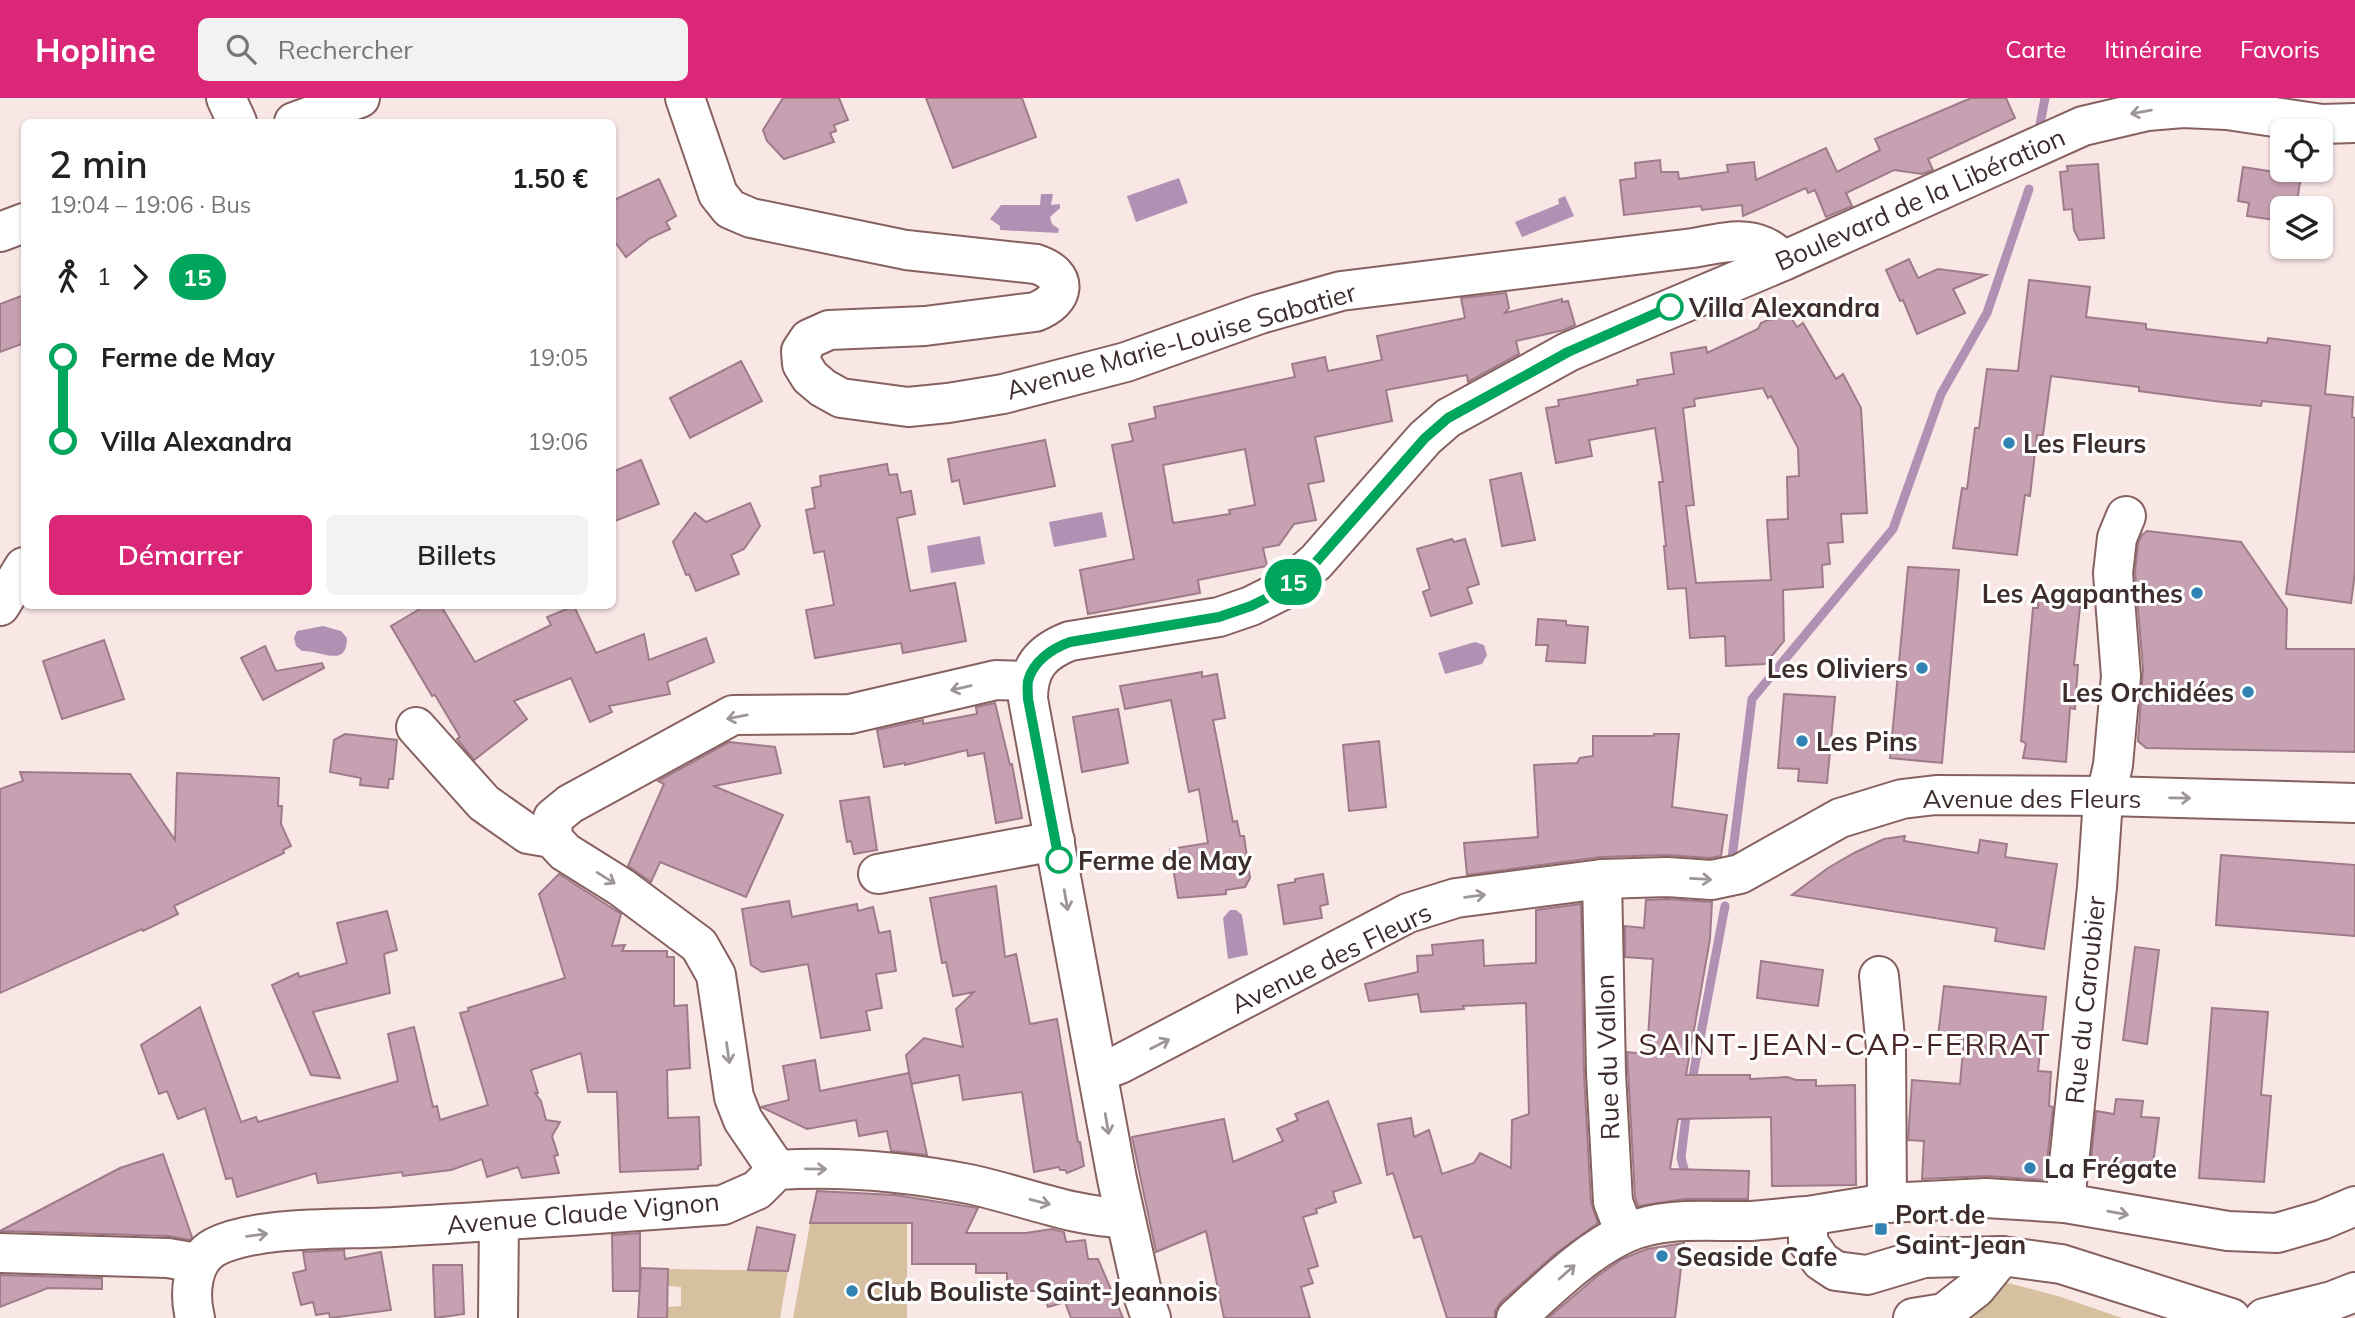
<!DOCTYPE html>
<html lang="fr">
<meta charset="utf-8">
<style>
body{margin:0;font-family:Mulish,sans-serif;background:#f2f2f2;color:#222;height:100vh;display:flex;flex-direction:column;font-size:26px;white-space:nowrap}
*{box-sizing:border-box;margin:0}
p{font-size:23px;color:#767676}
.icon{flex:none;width:38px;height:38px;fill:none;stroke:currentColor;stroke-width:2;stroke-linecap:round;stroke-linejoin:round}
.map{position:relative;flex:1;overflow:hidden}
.panel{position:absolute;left:21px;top:21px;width:595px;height:490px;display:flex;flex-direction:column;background:#fff;border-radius:10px;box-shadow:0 2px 5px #0004}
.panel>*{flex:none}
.badge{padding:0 14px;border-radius:23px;font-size:24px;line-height:46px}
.fabs{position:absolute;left:2270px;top:21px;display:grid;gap:14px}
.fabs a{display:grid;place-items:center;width:63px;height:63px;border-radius:10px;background:#fff;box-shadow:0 2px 5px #0004;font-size:35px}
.map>.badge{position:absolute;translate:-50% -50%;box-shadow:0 0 0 4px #fff}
.legs{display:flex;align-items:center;gap:10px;height:77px;padding:0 28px;font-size:23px}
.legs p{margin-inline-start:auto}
.overview{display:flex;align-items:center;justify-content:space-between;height:119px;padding:0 28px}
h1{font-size:38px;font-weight:600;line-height:52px}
.button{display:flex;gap:14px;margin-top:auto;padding:14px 28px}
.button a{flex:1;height:80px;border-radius:10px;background:#db2777;color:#fff;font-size:28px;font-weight:600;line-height:80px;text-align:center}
.button a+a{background:#f2f2f2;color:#222}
ul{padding:0 28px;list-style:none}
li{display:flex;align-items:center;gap:24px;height:84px;font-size:26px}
li i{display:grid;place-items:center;width:10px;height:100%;margin:0 9px;background:currentColor}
li i::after{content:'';width:18px;height:18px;margin:-9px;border:5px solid;border-radius:50%;background:#fff}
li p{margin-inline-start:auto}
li:first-child i{background:linear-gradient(#0000 50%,currentColor 0)}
li:last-child i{background:linear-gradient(currentColor 50%,#0000 0)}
header{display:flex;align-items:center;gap:42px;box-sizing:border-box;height:98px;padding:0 35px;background:#db2777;color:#fff}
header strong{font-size:33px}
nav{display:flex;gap:38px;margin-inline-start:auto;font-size:24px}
.search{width:490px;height:63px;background:#f2f2f2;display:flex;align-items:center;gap:18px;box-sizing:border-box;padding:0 24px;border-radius:10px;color:#767676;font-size:26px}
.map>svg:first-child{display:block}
.green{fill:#d7c0a0}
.water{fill:#b091b3}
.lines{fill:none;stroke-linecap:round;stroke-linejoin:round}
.stream{stroke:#b091b3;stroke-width:9}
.building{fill:#c7a1b1;stroke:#9f7b8a;stroke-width:2;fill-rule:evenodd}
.minor-casing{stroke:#866160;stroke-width:42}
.major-casing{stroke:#866160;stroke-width:42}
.minor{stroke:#fff;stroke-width:38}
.major{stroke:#fff;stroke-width:38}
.oneway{stroke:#9e9696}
.line-1-casing{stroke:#fff;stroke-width:16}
.line-1{stroke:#00a65c;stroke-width:10}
.stop-1-dot{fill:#fff;stroke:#00a65c;stroke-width:3.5}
.poi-dot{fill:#3183b4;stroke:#fff;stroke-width:2.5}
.labels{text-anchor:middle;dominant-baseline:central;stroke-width:6;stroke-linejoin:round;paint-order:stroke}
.street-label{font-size:26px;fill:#3e2d2d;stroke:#fff}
.stop-label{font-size:26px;font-weight:bold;fill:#3e2d2d;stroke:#fff;text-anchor:start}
.poi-label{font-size:26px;font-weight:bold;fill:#3e2d2d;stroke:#fff;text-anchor:start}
.quarter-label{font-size:30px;letter-spacing:2px;fill:#462626;stroke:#fff}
</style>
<header>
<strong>Hopline</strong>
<div class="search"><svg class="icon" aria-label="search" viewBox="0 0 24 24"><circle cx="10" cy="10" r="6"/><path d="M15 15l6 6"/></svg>Rechercher</div>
<nav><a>Carte</a><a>Itinéraire</a><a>Favoris</a></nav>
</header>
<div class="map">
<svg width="2355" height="1220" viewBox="0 0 2355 1220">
<rect width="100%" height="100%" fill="#f9e7e6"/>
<g class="green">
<polygon points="907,1125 907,1220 793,1220 810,1126"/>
<polygon points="668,1171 788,1173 780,1220 667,1220 668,1209 681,1208 681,1189 668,1188"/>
<polygon points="2000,1183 2058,1198 2122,1220 1949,1220"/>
</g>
<g class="water">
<polygon points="1179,80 1188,105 1136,124 1127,98"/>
<polygon points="1041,96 1053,96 1051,107 1060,106 1060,110 1050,119 1052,126 1059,131 1058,135 1000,132 1000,128 990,121 1001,107 1040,107"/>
<polygon points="1565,98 1574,118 1522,139 1515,124 1559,106 1558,101"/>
<polygon points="1102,414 1107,439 1054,449 1049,424"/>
<polygon points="980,438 985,466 931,475 927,448"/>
<path d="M323,528L341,533L347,540C347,571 321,552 302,553L296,548L294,540L297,533Z"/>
<polygon points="1475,544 1484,547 1487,557 1482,566 1445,576 1438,555"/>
<polygon points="1230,812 1236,812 1242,817 1248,857 1228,861 1223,820"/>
</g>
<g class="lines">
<g class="stream">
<polyline points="2039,32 2045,0"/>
<polyline points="1732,760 1752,601 1893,431 1941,296 1987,215 2029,91"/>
<polyline points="1691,988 1725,808"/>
<polyline points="1687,1081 1681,1060 1687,1009"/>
</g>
</g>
<g class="building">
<polygon points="783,0 839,0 848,22 834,27 836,33 830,35 834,44 784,61 767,43 763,32"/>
<polygon points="926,0 1022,0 1036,39 953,70"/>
<polygon points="1971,0 2006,0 2015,20 1928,61 1933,72 1922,76 1894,72 1846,95 1852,108 1826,119 1815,92 1808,95 1806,90 1743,118 1742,107 1702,112 1701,108 1624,117 1620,82 1636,80 1635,65 1660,62 1661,74 1678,74 1679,81 1728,74 1727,67 1754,64 1756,82 1826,50 1837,74 1880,52 1875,41"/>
<polygon points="2098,66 2104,140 2079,142 2074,132 2072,111 2064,112 2060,74 2068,73 2067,68"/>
<polygon points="2243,69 2301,78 2296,110 2282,110 2282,123 2247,118 2249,105 2238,103"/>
<polygon points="659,81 676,118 666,124 670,131 650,140 626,159 612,140 612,103"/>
<polygon points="1909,161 1918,180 1938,171 1986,177 1953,191 1965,215 1917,236 1903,202 1900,203 1886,172"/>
<polygon points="2029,182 2090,189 2086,219 2146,226 2146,231 2267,245 2268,240 2330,248 2325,296 2353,299 2352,319 2355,320 2355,474 2351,505 2286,496 2311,308 2262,303 2261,308 2222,304 2139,293 2139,289 2051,278 2043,337 2037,337 2030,398 2025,397 2017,457 1953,450 1962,390 1967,391 1975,330 1979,330 1987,271 2018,273"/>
<path d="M1506,195L1509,210L1505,215L1562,201V204L1568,203L1575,227L1564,232L1516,243L1519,256L1468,284L1467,277L1386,292L1392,323L1315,339L1324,383L1308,386L1316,422L1294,426L1279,447L1263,450L1267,468L1198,482L1200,495L1088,516L1080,472L1134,461L1112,347L1133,343L1129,326L1156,320L1154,309L1295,279L1292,266L1325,259L1328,273L1382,262L1377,238L1465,220L1461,200ZM1245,351L1255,407L1229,412L1230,416L1173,425L1163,367Z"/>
<polygon points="24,197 24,245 0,254 0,206"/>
<path d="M1788,215L1797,229L1803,225L1836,281L1843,276L1861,310L1867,415L1841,416L1843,444L1828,445L1830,466L1822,467L1823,489L1783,492L1784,543L1765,566L1726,568L1725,538L1690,540L1686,490L1668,491L1664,448H1666L1659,384H1663L1655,330L1589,342L1592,358L1556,365L1546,310L1559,308L1558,302L1638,287L1637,282L1674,276L1671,255L1706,249L1707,255L1758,231L1761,225L1768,222L1775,221ZM1763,290L1768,300L1771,298L1798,350L1799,378L1787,379L1788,421L1767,422L1771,482L1696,485L1686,408L1694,407L1683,310L1695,308L1694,301Z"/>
<polygon points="741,263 762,303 690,340 670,300"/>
<polygon points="1045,342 1055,388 964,406 959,382 952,384 948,361"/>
<polygon points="641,362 659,406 612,424 612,374"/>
<polygon points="887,366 889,377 897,376 901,395 911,393 915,416 897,420 910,493 955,485 966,543 903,555 901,545 815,560 806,512 834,507 824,453 814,455 806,412 815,410 812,390 821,388 820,378"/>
<polygon points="1521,375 1535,442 1502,448 1490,382"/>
<polygon points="750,405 760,428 744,451 731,457 739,476 696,493 689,476 686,477 673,444 695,415 706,424"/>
<polygon points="2147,433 2241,444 2287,511 2286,551 2355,551 2355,654 2146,650 2138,643 2143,571 2135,475 2138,445 2142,437"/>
<polygon points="1452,441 1454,444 1465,441 1479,486 1467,490 1472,505 1431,518 1423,494 1430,491 1417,451"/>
<polygon points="1908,469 1959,472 1942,665 1890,660"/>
<polygon points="2039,495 2081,499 2074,567 2078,567 2075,611 2070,610 2066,664 2023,660 2026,645 2021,643 2033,510 2038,510"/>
<polygon points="425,508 441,508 475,564 551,527 547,519 574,508 596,555 644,536 649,562 706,540 714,564 667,584 670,596 609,608 612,614 590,624 571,580 514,603 527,621 474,662 461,646 457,641 460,639 435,597 432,598 391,528"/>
<polygon points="1538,521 1566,523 1566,527 1588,529 1585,565 1546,563 1548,547 1536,547"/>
<polygon points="104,542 124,601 62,621 43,563"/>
<polygon points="265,548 276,573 322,565 324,570 263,602 241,560"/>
<polygon points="1202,574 1202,579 1217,576 1225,620 1213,622 1233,724 1237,723 1240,738 1244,738 1250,780 1245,789 1226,792 1226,796 1178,800 1170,751 1208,745 1199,691 1189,694 1171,602 1125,611 1120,588"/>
<polygon points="1784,596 1835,599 1827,685 1798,683 1799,671 1778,670"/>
<polygon points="995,605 1010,667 1012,666 1022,720 996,725 984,655 968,658 967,652 905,667 905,665 884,669 877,632 923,622 923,626 977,616 976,609"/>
<polygon points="1118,611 1128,665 1082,674 1073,619"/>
<polygon points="345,636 397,642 393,681 389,681 388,690 360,687 361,680 330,674 334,642"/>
<polygon points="1654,636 1679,636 1672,709 1727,717 1721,758 1710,760 1666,757 1601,759 1467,777 1464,745 1538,739 1534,667 1577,665 1580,660 1593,658 1593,638 1654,638"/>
<polygon points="1379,643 1386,709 1349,713 1343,647"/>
<polygon points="729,644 775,649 781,675 714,688 783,717 746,799 660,764 651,784 628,768 664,686 658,683"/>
<polygon points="20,674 130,676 175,742 177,675 279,680 278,708 282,708 281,726 291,748 283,752 284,755 174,808 178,816 143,833 142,831 0,895 0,691 23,683"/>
<polygon points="869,699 877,752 854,756 851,743 847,744 840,703"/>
<polygon points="1905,738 1904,743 1978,755 1980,742 2007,746 2005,759 2057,766 2044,851 1995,843 1997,830 1792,797 1828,770 1854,755 1884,741"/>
<polygon points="2221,757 2355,767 2355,838 2216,827"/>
<polygon points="559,776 621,816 612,848 625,847 622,853 667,853 667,859 674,859 674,908 687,907 690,970 667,972 668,1020 699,1019 701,1067 698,1068 698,1071 620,1074 617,994 588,994 581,955 531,972 538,995 535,995 541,1003 546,1022 560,1024 552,1038 558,1057 554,1058 559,1075 522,1080 518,1069 487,1079 482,1061 451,1072 403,1078 402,1074 318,1085 316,1075 237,1099 232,1080 226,1081 205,1010 178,1021 167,993 159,996 141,947 200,909 241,1024 256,1019 258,1024 398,983 388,936 414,929 433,1009 437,1008 440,1022 488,1007 460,915 469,913 468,910 565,880 539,796"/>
<polygon points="1323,776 1328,806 1320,808 1322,820 1284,826 1278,787 1295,784 1295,781"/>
<polygon points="996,788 1005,859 1016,856 1030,926 1057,921 1078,1044 1080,1044 1084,1068 1067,1075 1065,1072 1060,1072 1059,1069 1034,1074 1022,994 963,1002 959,977 911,986 906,957 924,940 963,949 956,911 974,894 953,898 946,864 942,865 930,800"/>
<polygon points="1667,801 1712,804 1710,841 1686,977 1750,977 1750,981 1787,979 1796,982 1816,982 1816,988 1855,987 1856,1087 1772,1088 1771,1019 1678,1021 1670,1071 1749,1073 1748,1101 1685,1101 1638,1108 1635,1099 1627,954 1647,956 1653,861 1625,859 1625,828 1644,830 1646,802"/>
<polygon points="789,803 792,819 857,806 858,813 873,809 879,835 890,833 896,873 876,876 882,910 866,913 870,932 821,940 808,866 762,874 751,867 742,811"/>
<polygon points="1581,806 1584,976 1591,1105 1598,1125 1555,1156 1501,1204 1495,1213 1495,1220 1447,1220 1421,1138 1414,1140 1393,1075 1387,1077 1378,1026 1411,1020 1414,1039 1429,1032 1442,1076 1474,1065 1480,1055 1511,1070 1512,1022 1529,1016 1526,905 1463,908 1464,911 1421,914 1418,896 1369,903 1365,886 1418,874 1417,858 1433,857 1432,847 1483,842 1484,868 1536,865 1536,812"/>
<polygon points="387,813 397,852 384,856 390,895 313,914 340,980 311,977 272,887 298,875 299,879 347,865 337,825"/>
<polygon points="2135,849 2159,852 2147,946 2123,942"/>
<polygon points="1761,863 1823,872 1818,908 1757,900"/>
<polygon points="1944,888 2046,899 2038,973 2051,974 2049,1008 2053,1009 2045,1082 1987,1078 1922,1081 1924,1043 1908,1042 1912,982 1960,986 1964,941 1938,938"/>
<polygon points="2212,910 2268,914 2261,997 2271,998 2264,1084 2199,1080"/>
<polygon points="815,962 820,993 909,975 927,1057 891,1053 887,1033 859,1038 856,1022 807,1031 761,1009 789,1002 783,968"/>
<polygon points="2116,1001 2143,1003 2141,1019 2159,1020 2151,1081 2090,1072 2096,1013 2114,1016"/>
<polygon points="1328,1003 1361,1085 1333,1094 1336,1104 1316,1111 1317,1115 1303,1119 1318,1168 1308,1171 1313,1185 1301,1189 1310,1220 1224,1220 1206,1133 1156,1154 1132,1039 1224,1021 1233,1064 1283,1043 1277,1031 1298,1022 1295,1016"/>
<polygon points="163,1056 192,1139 190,1142 169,1138 0,1133 120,1070"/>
<polygon points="817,1093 895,1097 978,1110 966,1135 1026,1135 1052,1131 1064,1134 1066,1144 1085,1142 1088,1161 1098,1161 1123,1220 1071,1220 1065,1204 1048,1209 1043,1193 1007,1193 1007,1175 976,1175 976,1166 912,1166 912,1125 810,1125"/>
<polygon points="757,1129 795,1137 788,1173 748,1172"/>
<polygon points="640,1135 640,1193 613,1193 612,1137"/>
<polygon points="1684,1145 1675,1220 1548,1220 1596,1179 1622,1161 1647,1151"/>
<polygon points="344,1152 345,1161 381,1154 391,1212 330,1220 329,1215 316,1217 313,1204 301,1207 293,1175 306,1172 303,1154"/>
<polygon points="433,1167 462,1167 464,1216 435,1220"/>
<polygon points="641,1170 668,1171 667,1220 638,1220"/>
<polygon points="0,1177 102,1180 102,1191 48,1190 0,1209"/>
</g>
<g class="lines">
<g class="minor-casing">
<g id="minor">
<polyline points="226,0 237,24"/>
<path d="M685,0L718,96L730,111L751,120L906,152L1036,166C1070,177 1065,203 1035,214L925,228L829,232L809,241L801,253L802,266L810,279L823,290L841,300L908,309L948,305L1003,296L1126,264L1260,216L1341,193L1693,150C1727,144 1757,134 1783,163"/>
<polyline points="294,24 360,0"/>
<polyline points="0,134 24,125"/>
<polyline points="0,508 24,469"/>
<polyline points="416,629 484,705 528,736 552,740 565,754 621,789 699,847 716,877 734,999 743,1022 777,1072"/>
<polyline points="552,740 553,720 570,706 733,617 850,616 996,582 1028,583"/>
<polyline points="878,776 1055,743"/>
<polyline points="1602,781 1606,975 1613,1104 1625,1135"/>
<polyline points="1879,878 1886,950 1887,1105"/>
<polyline points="1098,974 1120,966 1408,815 1456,800 1602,781 1667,779 1712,782 1740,776 1840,720 1902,701 1936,697 2107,698 2355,705"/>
<polyline points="2065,1105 2097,789 2102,716 2113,667 2121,578 2113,475 2117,440 2126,418"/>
<polyline points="0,1155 168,1160 197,1165"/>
<path d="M195,1220C189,1196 191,1162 215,1149C259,1127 344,1132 394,1129C504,1123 613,1115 723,1107L757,1092L777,1072C840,1068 907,1074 969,1086C1021,1097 1072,1119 1125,1120"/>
<polyline points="498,1220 499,1123"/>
<path d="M1516,1220C1548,1191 1587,1152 1626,1135C1666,1118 1707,1124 1749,1123C1768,1122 1788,1119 1808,1118V1144L1821,1163L1836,1173L1867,1177L1924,1160L2002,1158L2061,1166L2231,1220"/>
<polyline points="1913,1220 1944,1215 1976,1190 2002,1158"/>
<polyline points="2264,1220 2332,1203 2355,1194"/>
</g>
</g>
<g class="major-casing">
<g id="major">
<polyline points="1808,1118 1887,1105 1986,1100 2065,1105 2228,1133 2277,1135 2322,1122 2355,1108"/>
<path d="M1151,1220L1142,1194L1117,1081L1028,601C1028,570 1041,554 1070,543L1219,519L1251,508L1283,492L1316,464L1425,340L1448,320L1568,254L1783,163L2083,28L2147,13L2183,10L2227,12L2322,26L2355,25"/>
</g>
</g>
<use href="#minor" class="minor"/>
<use href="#major" class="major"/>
</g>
<defs><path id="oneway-shaft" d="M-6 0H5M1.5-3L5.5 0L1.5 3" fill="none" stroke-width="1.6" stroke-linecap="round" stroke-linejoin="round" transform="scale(1.75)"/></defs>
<g class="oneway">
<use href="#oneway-shaft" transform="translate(2141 14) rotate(170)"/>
<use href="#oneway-shaft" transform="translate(961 590) rotate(167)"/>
<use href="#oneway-shaft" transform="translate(737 619) rotate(169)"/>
<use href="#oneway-shaft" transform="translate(2180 700) rotate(1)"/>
<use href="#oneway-shaft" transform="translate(606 780) rotate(32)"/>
<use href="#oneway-shaft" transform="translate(1701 781) rotate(3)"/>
<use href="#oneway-shaft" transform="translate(1475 798) rotate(-8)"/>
<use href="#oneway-shaft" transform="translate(1066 802) rotate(80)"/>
<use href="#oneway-shaft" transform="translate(1160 946) rotate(-27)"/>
<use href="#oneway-shaft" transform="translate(728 955) rotate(82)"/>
<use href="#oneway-shaft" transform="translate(1107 1026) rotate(80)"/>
<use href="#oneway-shaft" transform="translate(816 1071) rotate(1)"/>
<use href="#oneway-shaft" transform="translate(1040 1104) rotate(14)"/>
<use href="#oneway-shaft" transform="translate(2118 1115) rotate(10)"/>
<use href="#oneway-shaft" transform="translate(257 1137) rotate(-7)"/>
<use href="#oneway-shaft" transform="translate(1567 1174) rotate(-42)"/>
</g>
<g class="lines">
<g class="line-1-casing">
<path id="line-1" d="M1059,762L1028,601C1028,596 1027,589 1028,583C1033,563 1053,550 1070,544L1219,519L1251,508L1283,492L1316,464L1425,340L1448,320L1568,254L1670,209"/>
</g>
<use href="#line-1" class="line-1"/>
</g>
<g class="stop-1-dot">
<circle cx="1670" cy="209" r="12"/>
<circle cx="1059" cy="762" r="12"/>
</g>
<g class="poi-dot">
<circle cx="2009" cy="345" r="7"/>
<circle cx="2197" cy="495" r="7"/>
<circle cx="1922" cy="570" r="7"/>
<circle cx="2248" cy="594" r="7"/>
<circle cx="1802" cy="643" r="7"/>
<circle cx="2030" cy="1070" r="7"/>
<rect x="1874" y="1124" width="14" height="14" rx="3.5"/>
<circle cx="1662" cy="1158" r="7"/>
<circle cx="852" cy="1193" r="7"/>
</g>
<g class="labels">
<g class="street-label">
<text transform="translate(1920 101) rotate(-24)">Boulevard de la Libération</text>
<text transform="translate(1181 243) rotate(-16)">Avenue Marie-Louise Sabatier</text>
<text x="2032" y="700">Avenue des Fleurs</text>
<text transform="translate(1331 860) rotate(-26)">Avenue des Fleurs</text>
<text transform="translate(2085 902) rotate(-84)">Rue du Caroubier</text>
<text transform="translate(1607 959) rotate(-92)">Rue du Vallon</text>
<text transform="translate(583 1115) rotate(-5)">Avenue Claude Vignon</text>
</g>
<g class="stop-label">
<text x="1689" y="209">Villa Alexandra</text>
<text x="1078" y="762">Ferme de May</text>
</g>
<g class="poi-label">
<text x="2023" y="345">Les Fleurs</text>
<text x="2183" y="495" text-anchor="end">Les Agapanthes</text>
<text x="1908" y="570" text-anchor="end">Les Oliviers</text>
<text x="2234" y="594" text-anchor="end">Les Orchidées</text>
<text x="1816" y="643">Les Pins</text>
<text x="2044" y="1070">La Frégate</text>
<text x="1895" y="1116">Port de<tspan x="1895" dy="30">Saint-Jean</tspan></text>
<text x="1676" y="1158">Seaside Cafe</text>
<text x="866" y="1193">Club Bouliste Saint-Jeannois</text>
</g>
<g class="quarter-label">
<text x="1845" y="946">SAINT-JEAN-CAP-FERRAT</text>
</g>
</g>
</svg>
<div class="fabs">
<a><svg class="icon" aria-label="locate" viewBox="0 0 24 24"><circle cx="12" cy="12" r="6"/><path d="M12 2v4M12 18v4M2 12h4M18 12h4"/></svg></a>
<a><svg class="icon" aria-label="layers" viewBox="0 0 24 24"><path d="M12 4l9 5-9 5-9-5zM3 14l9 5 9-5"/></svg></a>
</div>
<b class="badge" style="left:1293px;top:484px;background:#00a65c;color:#fff">15</b>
<section class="panel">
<div class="overview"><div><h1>2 min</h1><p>19:04 – 19:06 · Bus</p></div><b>1.50 €</b></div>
<div class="legs"><svg class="icon" aria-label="walk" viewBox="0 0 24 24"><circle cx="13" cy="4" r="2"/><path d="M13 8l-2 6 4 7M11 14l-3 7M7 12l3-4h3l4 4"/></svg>1<svg class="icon" aria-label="forward" viewBox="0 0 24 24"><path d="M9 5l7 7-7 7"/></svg><b class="badge" style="background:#00a65c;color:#fff">15</b></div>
<ul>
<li><i style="color:#00a65c"></i><b>Ferme de May</b><p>19:05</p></li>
<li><i style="color:#00a65c"></i><b>Villa Alexandra</b><p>19:06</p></li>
</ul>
<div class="button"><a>Démarrer</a><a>Billets</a></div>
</section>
</div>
